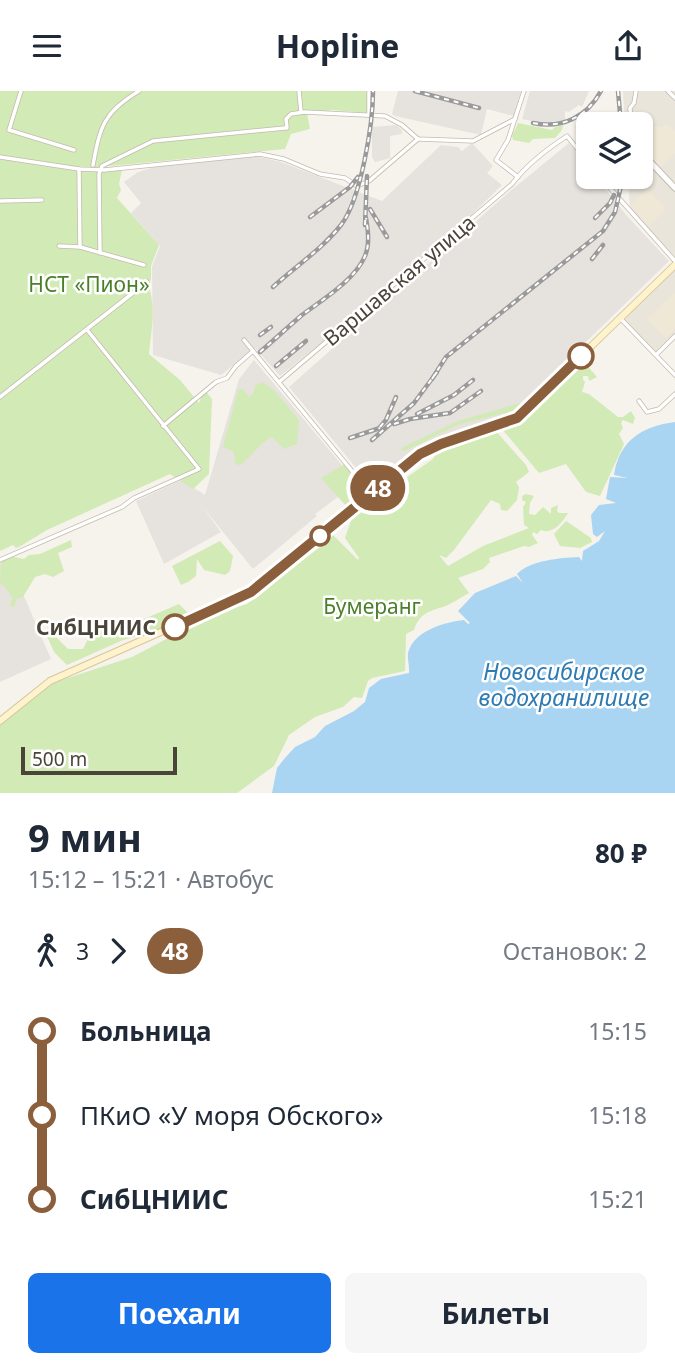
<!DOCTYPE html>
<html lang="ru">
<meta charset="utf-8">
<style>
body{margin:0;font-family:"Noto Sans",sans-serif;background:#f6f6f7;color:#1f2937;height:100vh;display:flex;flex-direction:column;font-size:26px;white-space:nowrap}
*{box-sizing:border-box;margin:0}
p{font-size:23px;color:#747a83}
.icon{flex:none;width:38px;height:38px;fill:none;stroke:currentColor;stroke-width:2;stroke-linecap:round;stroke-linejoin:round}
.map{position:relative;height:702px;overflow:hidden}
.sheet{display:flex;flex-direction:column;background:#fff;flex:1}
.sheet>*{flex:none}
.badge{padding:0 14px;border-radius:23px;font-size:24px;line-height:46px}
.buttons{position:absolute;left:576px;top:21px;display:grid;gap:14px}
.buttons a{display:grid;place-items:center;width:77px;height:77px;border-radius:10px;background:#fff;box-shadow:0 2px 5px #0004;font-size:35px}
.scale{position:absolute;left:21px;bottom:18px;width:156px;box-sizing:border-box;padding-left:7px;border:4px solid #4b4439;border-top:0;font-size:19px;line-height:24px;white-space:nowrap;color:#4b4439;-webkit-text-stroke:5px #fff;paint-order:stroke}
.map>.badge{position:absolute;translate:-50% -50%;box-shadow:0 0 0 4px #fff}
.legs{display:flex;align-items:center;gap:10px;height:77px;padding:0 28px;font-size:23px}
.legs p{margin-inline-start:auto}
.overview{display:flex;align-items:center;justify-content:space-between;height:119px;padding:0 28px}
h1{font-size:38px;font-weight:700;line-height:52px}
.cta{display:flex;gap:14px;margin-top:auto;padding:14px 28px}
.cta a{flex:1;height:80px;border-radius:10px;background:#1a73e8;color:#fff;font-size:28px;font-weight:700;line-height:80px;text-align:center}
.cta a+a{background:#f6f6f7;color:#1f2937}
ul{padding:0 28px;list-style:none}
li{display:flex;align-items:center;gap:24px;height:84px;font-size:26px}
li i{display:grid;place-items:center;width:10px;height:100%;margin:0 9px;background:currentColor}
li i::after{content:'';width:18px;height:18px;margin:-9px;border:5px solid;border-radius:50%;background:#fff}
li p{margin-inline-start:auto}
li:first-child i{background:linear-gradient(#0000 50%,currentColor 0)}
li:last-child i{background:linear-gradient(currentColor 50%,#0000 0)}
header{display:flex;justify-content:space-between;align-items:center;height:91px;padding:0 28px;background:#fff;font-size:32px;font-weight:700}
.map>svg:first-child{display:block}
.residential{fill:#eae5da}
.industrial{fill:#e6e2dd}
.education{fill:#efe8d6}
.green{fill:#d2eab5}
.water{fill:#a9d4f2}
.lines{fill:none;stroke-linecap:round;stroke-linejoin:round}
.minor-casing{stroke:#c2bbae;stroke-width:5}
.tertiary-casing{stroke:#c2bbae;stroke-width:7}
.secondary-casing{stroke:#d6c79b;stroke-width:8}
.minor{stroke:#fff;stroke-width:3.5}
.tertiary{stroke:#fff;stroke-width:5}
.secondary{stroke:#fff3cd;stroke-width:6}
.rail-casing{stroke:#9a9a9a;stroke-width:4.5}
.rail{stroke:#fff;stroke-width:2;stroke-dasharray:5;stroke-linecap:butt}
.line-1-casing{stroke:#fff;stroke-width:16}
.line-1{stroke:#8b5e3c;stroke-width:10}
.stop-1-dot{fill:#fff;stroke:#8b5e3c;stroke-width:3.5}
.labels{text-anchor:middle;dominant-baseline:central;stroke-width:5;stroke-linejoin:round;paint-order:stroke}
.street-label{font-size:21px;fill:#4b4439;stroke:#fff}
.park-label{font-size:21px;fill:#4a7f2a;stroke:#fff}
.stop-label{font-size:21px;font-weight:bold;fill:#4b4439;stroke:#fff;text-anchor:end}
.water-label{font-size:23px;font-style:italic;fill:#2e7ab2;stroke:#fff}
</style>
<header><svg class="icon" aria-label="menu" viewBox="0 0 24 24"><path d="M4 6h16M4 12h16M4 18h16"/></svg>Hopline<svg class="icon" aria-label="share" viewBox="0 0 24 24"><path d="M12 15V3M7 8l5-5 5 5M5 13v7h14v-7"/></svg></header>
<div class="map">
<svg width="675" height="702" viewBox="0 0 675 702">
<rect width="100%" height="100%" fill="#f6f3ec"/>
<g class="residential">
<polygon points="623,0 675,0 675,166 630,118 628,86 640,86 640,33 625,33"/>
<polygon points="675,176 675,243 656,262 622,228"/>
</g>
<g class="industrial">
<polygon points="398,0 521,0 514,25 487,18 481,44 395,25 392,23"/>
<polygon points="530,0 589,0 582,16 579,14 569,21 565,20 565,29 542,32 522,28"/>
<polygon points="396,34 402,39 402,43 390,45 390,67 375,71 372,66 372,36"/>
<polygon points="472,52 493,75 487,82 502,94 430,165 280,285 255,257 221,284 153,264 152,176 160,155 131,122 141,112 124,91 138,81 158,75 255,65 281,71 382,110 441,54 458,56 462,60"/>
<polygon points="569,52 588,75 588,86 596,86 627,125 669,170 509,326 425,356 406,367 372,396 289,296 509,101"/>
<polygon points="254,269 357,392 315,423 317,425 253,478 202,415 221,441 164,473 136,410 181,389 205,404 239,288"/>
<polygon points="8,468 51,568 0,591 0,472"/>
</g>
<g class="education">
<polygon points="666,33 675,40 675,62 659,77 641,56 641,47 654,35 662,36"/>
<polygon points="647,98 666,117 649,136 630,115"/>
<polygon points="675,201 675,238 666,247 647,228"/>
</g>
<g class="green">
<polygon points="0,0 367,0 368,22 332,19 307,22 310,38 291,43 285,58 100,76 71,75 0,65"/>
<polygon points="518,32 552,39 555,36 563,34 562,39 555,47 533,48 529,52 513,49 512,45"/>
<polygon points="0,67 65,76 122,78 119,93 121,99 117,107 159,154 151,175 151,189 101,225 0,304 0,110 47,109 0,108"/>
<path d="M147,192C157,212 151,242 149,263L180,289L199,312L204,298L212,308L209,383L193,398L170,383L47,439L19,456L16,457L13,454L0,460V308Z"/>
<polygon points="584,271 597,286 589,290 588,285 583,285 583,289 585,291 582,301 589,303 618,326 623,326 631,320 635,327 633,333 623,329 621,332 623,337 619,343 624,353 600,405 586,401 566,373 539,382 501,337 520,328 569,279 576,280 569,276"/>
<path d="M262,291L273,298L299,329L297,353L284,358L272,346C259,352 252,366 240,374L235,373L234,361L223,356L238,299L243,298L249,306L253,303L255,295Z"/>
<polygon points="520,312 520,314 513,320 457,334 407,359 403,360 401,357 458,330"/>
<path d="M498,327L494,334L442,351L462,354L495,339L526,374L529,381L516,391L519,396L517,409L507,420L501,419L500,413L491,409L454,459L446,467L439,464L448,475L483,455L529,437L524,434L523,416L526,411L522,409V405L526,403L534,405L530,412L529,423L535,424L543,416L551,423V417L558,414L557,420L559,422H568C562,432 552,444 541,439L537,443L533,441L532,444L538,452L529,456L524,455L489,467L490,471L483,478L458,487L469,502C461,506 452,513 443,516C429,520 419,523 414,539L406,543L405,580L372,587L368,590L362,607L354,606L343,616L315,626L289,644L274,675L237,702H0V625L34,598L132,566L172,545L165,538L123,549L67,574L54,561L45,541L48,538L68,558H83L88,548L87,530L92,528L100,534L118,536L120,532C129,538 136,540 146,534L144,528L179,513L189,523L183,531L247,513L320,456L328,439L358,469L359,467L345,447L353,424L379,403L386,401L433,368L441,352L410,368L407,364C432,344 468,338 498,327Z"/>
<polygon points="345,373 366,400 347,416 321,387"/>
<polygon points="566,430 591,447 592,451 580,457 560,455 554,443"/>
<polygon points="71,449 72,456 58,462 64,480 53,486 45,483 35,486 23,506 17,508 14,516 11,516 10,513 13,507 5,496 0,492 1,470 10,465 24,468 29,464 40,463"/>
<polygon points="220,450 233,465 230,480 225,484 204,479 197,468 196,485 188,491 181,494 172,475"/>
</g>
<path class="water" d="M675,331V702H272L277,677L285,667L295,656L315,646L325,635L354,620L365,611L369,597L381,588L409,582C410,575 406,565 409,559C416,539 446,531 464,529L468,533L470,532L458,520L475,502L516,485L523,492L517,483C531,469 560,467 579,466L582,470L583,460L599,450L605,440L597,446L593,443L591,424L599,414L616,412L606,408L610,386L628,387L614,384C619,350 642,335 675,331Z"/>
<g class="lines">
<g class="minor-casing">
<g id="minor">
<polyline points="21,0 9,39 74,59"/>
<polyline points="299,0 301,21"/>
<polyline points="369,0 369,24"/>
<polyline points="668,0 675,7"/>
<polyline points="631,33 630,17 634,12 636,0"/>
<polyline points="0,66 79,78 104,79 260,63 284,68 320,83 345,87 357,95 369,90 418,48"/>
<path d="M93,74C100,35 104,21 139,0"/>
<polyline points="79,78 80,156"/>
<polyline points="518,86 496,69 508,49 524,0"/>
<polyline points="600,86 675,170"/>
<polyline points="0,110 42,109"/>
<polyline points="59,155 80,156 144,174"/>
<polyline points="100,162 99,83 102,75 153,50 285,37 287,37 286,28 291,23 304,21 385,25 402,34 418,48 473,50 515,28"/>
<polyline points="621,228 675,284"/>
<polyline points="244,249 371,403"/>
<polyline points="657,263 675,245"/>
<path d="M279,291L512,93C527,73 547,58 567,45L588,71"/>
<polyline points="0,306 147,191"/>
<polyline points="639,310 647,321 659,318 675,303"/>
<polyline points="163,335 216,291 227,287 236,275 253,260"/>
<polyline points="0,469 122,416 134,407 199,378 88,240"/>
</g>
</g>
<g class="tertiary-casing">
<polyline id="tertiary" points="640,60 675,97"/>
</g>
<g class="secondary-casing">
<polyline id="secondary" points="0,630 50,590 251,501 420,363 441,353 517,327 675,174"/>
</g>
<use href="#minor" class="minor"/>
<use href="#tertiary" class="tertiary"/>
<use href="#secondary" class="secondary"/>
<g class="rail-casing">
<g id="rail">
<polyline points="415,0 479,17"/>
<polyline points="618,0 621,33"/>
<path d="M533,32C562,38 587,26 601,0"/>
<polyline points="370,118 387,146"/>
<polyline points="310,126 350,96 358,86"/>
<polyline points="595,127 610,112 614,104"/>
<polyline points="365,134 367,85"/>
<polyline points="592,168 603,154"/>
<path d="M273,196C295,176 323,157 341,134C361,108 373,33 373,0"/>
<polyline points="260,244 271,236"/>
<path d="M260,261C274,249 288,236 302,224C322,209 355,189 365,165C370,153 368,139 366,127"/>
<polyline points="276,275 306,250"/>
<polyline points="432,288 446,266 603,140 615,121 623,86"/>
<polyline points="417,323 454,304 473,289"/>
<polyline points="394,333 410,328 450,322 481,300"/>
<polyline points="380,336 386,329 396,306"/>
<polyline points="350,347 380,337"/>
<polyline points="372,349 414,312 437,281"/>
</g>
</g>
<use href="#rail" class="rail"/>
</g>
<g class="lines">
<g class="line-1-casing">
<polyline id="line-1" points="175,536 251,501 420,363 441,353 517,327 581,265"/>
</g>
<use href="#line-1" class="line-1"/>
</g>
<g class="stop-1-dot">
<circle cx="581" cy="265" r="12"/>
<circle cx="320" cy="445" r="9"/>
<circle cx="175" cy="536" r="12"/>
</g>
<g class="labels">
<g class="street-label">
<text transform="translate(399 189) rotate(-40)">Варшавская улица</text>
</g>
<g class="park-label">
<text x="89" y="193">НСТ «Пион»</text>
<text x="372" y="515">Бумеранг</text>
</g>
<g class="stop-label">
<text x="156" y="536">СибЦНИИС</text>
</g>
<g class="water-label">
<text x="564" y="580">Новосибирское<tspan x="564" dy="26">водохранилище</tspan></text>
</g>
</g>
</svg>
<div class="buttons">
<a><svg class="icon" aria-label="layers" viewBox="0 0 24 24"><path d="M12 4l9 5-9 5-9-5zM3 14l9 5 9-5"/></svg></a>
</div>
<div class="scale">500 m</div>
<b class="badge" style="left:378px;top:397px;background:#8b5e3c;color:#fff">48</b>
</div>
<section class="sheet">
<div class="overview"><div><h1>9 мин</h1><p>15:12 – 15:21 · Автобус</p></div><b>80 ₽</b></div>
<div class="legs"><svg class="icon" aria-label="walk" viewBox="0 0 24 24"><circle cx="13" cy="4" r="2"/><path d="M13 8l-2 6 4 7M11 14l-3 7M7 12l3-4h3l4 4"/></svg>3<svg class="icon" aria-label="forward" viewBox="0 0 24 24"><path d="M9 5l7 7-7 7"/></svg><b class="badge" style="background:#8b5e3c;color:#fff">48</b><p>Остановок: 2</p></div>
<ul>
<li><i style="color:#8b5e3c"></i><b>Больница</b><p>15:15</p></li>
<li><i style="color:#8b5e3c"></i><span>ПКиО «У моря Обского»</span><p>15:18</p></li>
<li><i style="color:#8b5e3c"></i><b>СибЦНИИС</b><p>15:21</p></li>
</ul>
<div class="cta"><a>Поехали</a><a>Билеты</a></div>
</section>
